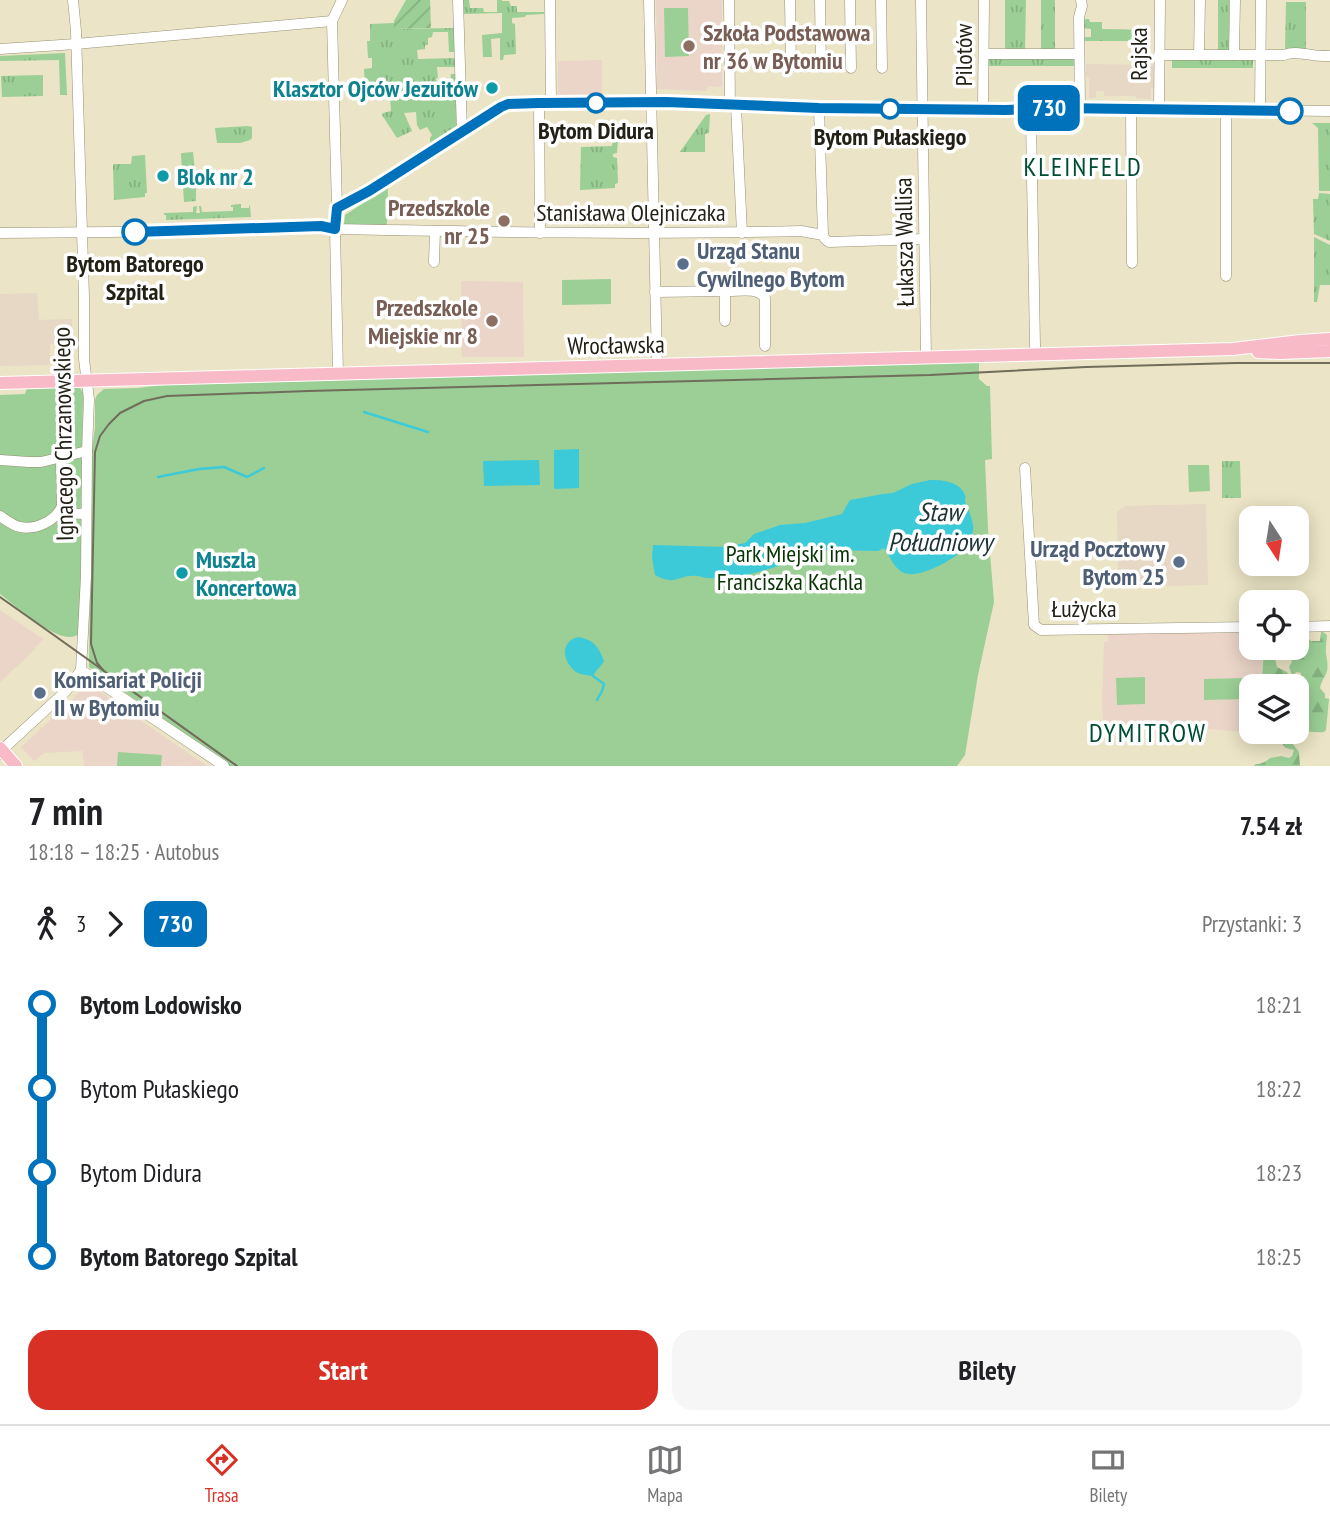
<!DOCTYPE html>
<html lang="pl">
<meta charset="utf-8">
<style>
body{margin:0;font-family:"PT Sans Narrow",sans-serif;background:#f6f6f6;color:#202124;height:100vh;display:flex;flex-direction:column;font-size:26px;white-space:nowrap}
*{box-sizing:border-box;margin:0}
p{font-size:23px;color:#757577}
.icon{flex:none;width:38px;height:38px;fill:none;stroke:currentColor;stroke-width:2;stroke-linecap:round;stroke-linejoin:round}
.map{position:relative;height:766px;overflow:hidden}
.details{display:flex;flex-direction:column;background:#fff;flex:1}
.details>*{flex:none}
.badge{padding:0 14px;border-radius:10px;font-size:24px;line-height:46px}
.needle{width:46px;rotate:168deg}
.controls{position:absolute;left:1239px;top:506px;display:grid;gap:14px}
.controls a{display:grid;place-items:center;width:70px;height:70px;border-radius:14px;background:#fff;box-shadow:0 4px 18px #0003;font-size:35px}
.map>.badge{position:absolute;translate:-50% -50%;box-shadow:0 0 0 4px #fff}
.legs{display:flex;align-items:center;gap:10px;height:77px;padding:0 28px;font-size:23px}
.legs p{margin-inline-start:auto}
.overview{display:flex;align-items:center;justify-content:space-between;height:119px;padding:0 28px}
h1{font-size:38px;font-weight:700;line-height:52px}
.action{display:flex;gap:14px;margin-top:auto;padding:14px 28px}
.action a{flex:1;height:80px;border-radius:21px;background:#d93025;color:#fff;font-size:28px;font-weight:700;line-height:80px;text-align:center}
.action a+a{background:#f6f6f6;color:#202124}
ul{padding:0 28px;list-style:none}
li{display:flex;align-items:center;gap:24px;height:84px;font-size:26px}
li i{display:grid;place-items:center;width:10px;height:100%;margin:0 9px;background:currentColor}
li i::after{content:'';width:18px;height:18px;margin:-9px;border:5px solid;border-radius:50%;background:#fff}
li p{margin-inline-start:auto}
li:first-child i{background:linear-gradient(#0000 50%,currentColor 0)}
li:last-child i{background:linear-gradient(currentColor 50%,#0000 0)}
.tab-bar{display:flex;justify-content:space-around;align-items:center;height:98px;border-top:2px solid #e0e0e0;background:#fff;font-size:19px;color:#757577}
.tab-bar a{display:grid;justify-items:center;gap:4px}
.tab-bar .selected{color:#d93025}
.map>svg:first-child{display:block}
.commercial{fill:#e7d7c5}
.education{fill:#ebd5c8}
.grass{fill:url(#grass-tufts)}
.forest{fill:url(#forest-firs)}
.park{fill:#9bcf95}
.garden{fill:url(#garden-furrows)}
.water{fill:#3ccad8}
.lines{fill:none;stroke-linecap:round;stroke-linejoin:round}
.stream{stroke:#3ccad8;stroke-width:2.5}
.minor-casing{stroke:#979175;stroke-width:11}
.major-casing{stroke:#fff;stroke-width:14}
.minor{stroke:#fff;stroke-width:10}
.major{stroke:#f9bac8;stroke-width:12}
.tram{stroke:#716d5b;stroke-width:2}
.line-1-casing{stroke:#fff;stroke-width:16}
.line-1{stroke:#0072bc;stroke-width:10}
.education-dot{fill:#8d6e63;stroke:#fff;stroke-width:2.5}
.culture-dot{fill:#0f9aa8;stroke:#fff;stroke-width:2.5}
.stop-1-dot{fill:#fff;stroke:#0072bc;stroke-width:3.5}
.service-dot{fill:#5c6f8a;stroke:#fff;stroke-width:2.5}
.labels{text-anchor:middle;dominant-baseline:central;stroke-width:7;stroke-linejoin:round;paint-order:stroke}
.education-label{font-size:24px;font-weight:bold;fill:#785e54;stroke:#fff;text-anchor:end}
.street-label{font-size:24px;fill:#232116;stroke:#fff}
.culture-label{font-size:24px;font-weight:bold;fill:#0d838f;stroke:#fff;text-anchor:start}
.stop-label{font-size:24px;font-weight:bold;fill:#232116;stroke:#fff}
.service-label{font-size:24px;font-weight:bold;fill:#4e5e75;stroke:#fff;text-anchor:start}
.park-label{font-size:24px;fill:#083404;stroke:#fff}
.neighbourhood-label{font-size:26px;letter-spacing:2px;fill:#014d34;stroke:#fff}
.water-label{font-size:26px;font-style:italic;fill:#1c3336;stroke:#fff}
</style>
<div class="map">
<svg width="1330" height="766" viewBox="0 0 1330 766">
<defs>
<pattern id="grass-tufts" width="24" height="20" patternUnits="userSpaceOnUse" patternTransform="scale(1.75)"><rect width="24" height="20" fill="#9bcf95"/><path d="M3 7l-1-3M5 7V3M7 7l1-3M15 17l-1-3M17 17v-4M19 17l1-3" fill="none" stroke="#85b180"/></pattern>
<pattern id="forest-firs" width="22" height="20" patternUnits="userSpaceOnUse" patternTransform="scale(1.75)"><rect width="22" height="20" fill="#9bcf95"/><path d="M5 1l3.5 6h-7zM16 11l3.5 6h-7z" fill="#85b180"/></pattern>
<pattern id="garden-furrows" width="10" height="10" patternUnits="userSpaceOnUse" patternTransform="scale(1.75)"><rect width="10" height="10" fill="#9bcf95"/><path d="M-1 1l2-2M0 10L10 0M9 11l2-2" fill="none" stroke="#85b180"/></pattern>
</defs>
<rect width="100%" height="100%" fill="#ebe4c6"/>
<g class="commercial">
<polygon points="1086,64 1155,65 1155,87 1151,88 1151,99 1136,98 1136,96 1104,96 1104,91 1096,91 1096,98 1089,98 1089,78 1087,77 1086,74"/>
<polygon points="37,293 39,320 72,319 72,336 61,337 60,340 57,340 57,344 50,344 50,365 0,366 0,294"/>
<polygon points="1206,504 1208,585 1162,586 1157,582 1127,583 1118,575 1117,512 1126,506"/>
</g>
<g class="education">
<polygon points="656,0 724,0 722,1 722,87 708,86 707,91 657,89"/>
<polygon points="602,60 602,96 558,96 558,61"/>
<polygon points="461,281 523,282 524,357 462,357"/>
<polygon points="0,610 43,639 28,656 0,682"/>
<polygon points="1108,632 1251,633 1251,648 1262,648 1262,686 1251,686 1251,732 1261,733 1103,721 1102,707 1104,642 1108,641"/>
<polygon points="87,682 137,718 207,766 84,766 82,751 44,753 34,761 21,747 71,701"/>
</g>
<g class="grass">
<polygon points="463,0 469,0 470,8 483,8 484,12 497,12 497,0 502,0 502,1 509,1 511,6 517,6 517,12 544,12 544,14 526,15 525,17 512,18 512,23 515,24 516,54 504,55 503,60 500,60 500,38 491,39 492,57 483,57 482,35 502,33 502,13 464,14"/>
<polygon points="1005,0 1026,0 1025,51 1007,50 1005,47"/>
<polygon points="1041,0 1055,0 1055,48 1054,51 1043,51 1041,49"/>
<polygon points="1218,0 1229,0 1229,49 1232,51 1218,52"/>
<polygon points="1286,2 1306,2 1306,51 1285,50"/>
<polygon points="1086,19 1089,19 1090,22 1102,22 1102,29 1150,30 1150,41 1082,41 1082,37 1091,37 1091,29 1082,28 1083,21"/>
<polygon points="394,23 395,29 454,28 455,52 449,52 448,32 433,32 432,37 428,38 428,45 425,45 425,49 417,50 418,59 455,58 455,67 437,67 438,78 436,78 437,83 450,82 451,74 456,74 456,84 431,85 429,94 434,94 435,89 456,88 457,127 430,144 430,138 432,135 427,127 420,130 417,125 416,112 404,113 412,131 397,138 382,115 383,113 391,111 390,97 373,97 373,88 365,88 364,69 372,68 372,58 368,58 367,41 370,41 370,24"/>
<polygon points="65,53 67,95 60,95 59,60 0,61 0,56"/>
<polygon points="1073,57 1074,59 1074,66 989,66 989,58"/>
<polygon points="1172,57 1253,58 1253,68 1172,68"/>
<polygon points="43,75 43,96 2,97 1,76"/>
<polygon points="710,114 709,133 705,134 705,152 680,152 706,115"/>
<polygon points="1312,123 1330,123 1330,191 1319,191 1318,128"/>
<polygon points="248,126 252,127 252,138 250,140 240,143 217,143 215,128"/>
<polygon points="613,138 618,140 617,153 613,154 613,157 617,158 618,183 615,184 615,188 580,190 581,147 612,146"/>
<polygon points="193,152 195,171 191,176 196,184 196,201 184,202 181,154 182,153"/>
<polygon points="145,155 147,193 145,193 145,197 114,200 113,166 114,164 131,164 132,156"/>
<polygon points="1319,193 1330,194 1330,241 1314,234 1313,199 1318,199"/>
<polygon points="241,204 241,208 249,208 249,205 250,206 251,217 166,220 166,215 164,215 164,213 193,212 193,207 197,206 196,213 200,213 199,206 201,206 202,212 233,211 233,207 231,207 231,205"/>
<polygon points="1314,237 1330,245 1330,285 1320,285 1317,302 1314,302"/>
<polygon points="1222,461 1240,461 1241,498 1222,498"/>
</g>
<g class="forest">
<path d="M1321,632H1323L1327,635C1327,639 1326,643 1326,647C1325,655 1329,663 1327,671C1325,678 1321,681 1320,688L1325,694V698L1329,699L1326,730L1324,732C1315,733 1307,731 1297,730V688L1302,690L1305,689L1301,686V673L1297,672L1292,675L1289,667L1292,662L1291,658L1297,652L1295,648H1297V639L1302,633L1311,641H1320Z"/>
<polygon points="1264,648 1271,648 1274,652 1278,653 1284,648 1289,653 1285,658 1279,657 1275,659 1277,667 1287,672 1292,680 1290,686 1264,686 1262,678"/>
<path d="M1287,732H1296L1292,743L1299,752L1300,766H1254L1256,764C1260,765 1267,761 1270,758L1281,756L1289,758L1292,756L1294,750L1286,748L1283,745V742L1287,741L1288,736Z"/>
</g>
<g class="park">
<polygon points="664,8 688,8 689,56 665,57"/>
<polygon points="388,187 387,223 385,226 344,224 345,215"/>
<polygon points="611,279 611,304 562,305 562,280"/>
<polygon points="979,362 979,379 987,386 990,386 992,459 985,460 988,529 994,602 978,675 965,755 957,766 229,766 89,667 91,455 95,428 95,400 97,395 104,389 138,388 163,385 308,381"/>
<path d="M76,387L80,388L83,393L80,634C74,637 69,638 63,636C48,633 14,605 0,594V395L25,394L27,388Z"/>
<polygon points="1188,465 1209,465 1210,491 1189,492"/>
<polygon points="1145,677 1145,704 1117,705 1116,678"/>
<polygon points="1247,678 1247,699 1204,700 1204,679"/>
<polygon points="118,752 162,755 161,766 117,766"/>
</g>
<polygon class="garden" points="406,0 430,0 431,28 394,29 394,21"/>
<g class="water">
<polygon points="579,449 579,488 554,489 554,450"/>
<polygon points="539,460 540,485 484,486 483,461"/>
<path d="M930,480C941,480 958,481 964,493C968,501 963,495 966,504C969,511 974,522 973,530C972,536 968,545 964,549C953,560 919,579 904,573C894,569 890,556 884,548L878,551L827,550L822,553C785,562 747,581 708,578C704,578 700,576 697,576C677,574 677,587 655,575L652,558L653,545L726,547L745,543L754,534L780,525L805,523L842,514L850,500L883,494L893,493L912,484Z"/>
<path d="M578,637C593,639 599,647 604,661C601,667 596,670 593,676C587,675 581,675 576,672C563,662 559,642 578,637Z"/>
</g>
<g class="lines">
<g class="stream">
<polyline points="364,412 428,432"/>
<polyline points="158,477 199,469 224,467 247,477 264,468"/>
<polyline points="593,676 604,684 602,691 597,700"/>
</g>
<g class="minor-casing">
<g id="minor">
<polyline points="458,0 462,132"/>
<polyline points="550,0 551,103"/>
<polyline points="649,0 657,365"/>
<polyline points="729,0 730,106"/>
<polyline points="790,0 791,67"/>
<polyline points="820,0 821,67"/>
<polyline points="850,0 851,68"/>
<polyline points="881,0 882,68"/>
<polyline points="921,0 926,358"/>
<polyline points="0,49 76,44 332,21"/>
<polyline points="984,54 1079,54"/>
<path d="M1159,55H1284C1294,51 1302,54 1312,55C1318,56 1324,56 1330,56"/>
<polyline points="1199,55 1200,0"/>
<polyline points="1234,55 1235,0"/>
<polyline points="539,102 540,233"/>
<polyline points="736,106 742,233"/>
<polyline points="819,108 823,235"/>
<polyline points="1034,108 1031,120 1035,346 1037,355"/>
<polyline points="1080,108 1079,17 1082,6 1081,0"/>
<polyline points="1131,109 1132,263"/>
<polyline points="1159,109 1160,0"/>
<polyline points="983,110 984,0"/>
<polyline points="1260,110 1261,0"/>
<polyline points="337,208 369,191 501,107 507,104 539,102 666,102 730,106 866,109 1006,110 1080,108 1330,111"/>
<path d="M0,233L112,232L321,226L335,229C490,232 645,235 801,231L823,235L825,239L829,242L924,239"/>
<polyline points="434,262 435,231"/>
<polyline points="1226,276 1226,110"/>
<path d="M725,291C738,292 757,286 765,298V346"/>
<polyline points="655,292 725,291 725,321"/>
<polyline points="338,373 335,229 337,208 332,21 342,0"/>
<polyline points="0,460 29,462 41,462 87,451"/>
<polyline points="1025,468 1034,625 1041,630 1251,627"/>
<polyline points="59,513 86,514"/>
<path d="M0,516C6,520 12,525 20,527C36,530 56,521 62,506L61,458"/>
<polyline points="1297,627 1330,626"/>
<polyline points="81,670 224,766"/>
<polyline points="0,754 2,750 66,691 81,670 86,576 87,451 89,399 84,359 84,298 76,31 73,0"/>
</g>
</g>
<g class="major-casing">
<g id="major">
<polyline points="1258,352 1280,353 1330,351"/>
<polyline points="0,383 1233,349 1300,341 1330,339"/>
<polyline points="0,748 16,766"/>
</g>
</g>
<use href="#minor" class="minor"/>
<use href="#major" class="major"/>
<g class="tram">
<path d="M0,597C80,653 158,710 237,766"/>
<polyline points="110,678 97,663 91,644 95,452 100,436 109,424 120,413 144,401 167,396 308,391 930,375 1086,367 1236,363 1330,363"/>
</g>
</g>
<g class="lines">
<g class="line-1-casing">
<polyline id="line-1" points="135,232 321,226 335,229 337,208 369,191 501,107 508,104 539,103 666,102 819,108 1006,110 1055,108 1290,111"/>
</g>
<use href="#line-1" class="line-1"/>
</g>
<g class="education-dot">
<circle cx="689" cy="46" r="7"/>
<circle cx="504" cy="221" r="7"/>
<circle cx="492" cy="321" r="7"/>
</g>
<g class="culture-dot">
<circle cx="492" cy="88" r="7"/>
<circle cx="163" cy="176" r="7"/>
<circle cx="182" cy="573" r="7"/>
</g>
<g class="stop-1-dot">
<circle cx="596" cy="103" r="9"/>
<circle cx="890" cy="109" r="9"/>
<circle cx="1290" cy="111" r="12"/>
<circle cx="135" cy="232" r="12"/>
</g>
<g class="service-dot">
<circle cx="683" cy="264" r="7"/>
<circle cx="1179" cy="562" r="7"/>
<circle cx="40" cy="693" r="7"/>
</g>
<g class="labels">
<g class="education-label">
<text x="703" y="32" text-anchor="start">Szkoła Podstawowa<tspan x="703" dy="28">nr 36 w Bytomiu</tspan></text>
<text x="490" y="207">Przedszkole<tspan x="490" dy="28">nr 25</tspan></text>
<text x="478" y="307">Przedszkole<tspan x="478" dy="28">Miejskie nr 8</tspan></text>
</g>
<g class="street-label">
<text transform="translate(1138 54) rotate(-90)">Rajska</text>
<text transform="translate(963 55) rotate(-90)">Pilotów</text>
<text x="631" y="212">Stanisława Olejniczaka</text>
<text transform="translate(904 242) rotate(-91)">Łukasza Wallisa</text>
<text transform="translate(616 345) rotate(-1)">Wrocławska</text>
<text transform="translate(63 434) rotate(-91)">Ignacego Chrzanowskiego</text>
<text x="1084" y="608">Łużycka</text>
</g>
<g class="culture-label">
<text x="478" y="88" text-anchor="end">Klasztor Ojców Jezuitów</text>
<text x="177" y="176">Blok nr 2</text>
<text x="196" y="559">Muszla<tspan x="196" dy="28">Koncertowa</tspan></text>
</g>
<g class="stop-label">
<text x="596" y="130">Bytom Didura</text>
<text x="890" y="136">Bytom Pułaskiego</text>
<text x="135" y="263">Bytom Batorego<tspan x="135" dy="28">Szpital</tspan></text>
</g>
<g class="service-label">
<text x="697" y="250">Urząd Stanu<tspan x="697" dy="28">Cywilnego Bytom</tspan></text>
<text x="1165" y="548" text-anchor="end">Urząd Pocztowy<tspan x="1165" dy="28">Bytom 25</tspan></text>
<text x="54" y="679">Komisariat Policji<tspan x="54" dy="28">II w Bytomiu</tspan></text>
</g>
<g class="park-label">
<text x="790" y="553">Park Miejski im.<tspan x="790" dy="28">Franciszka Kachla</tspan></text>
</g>
<g class="neighbourhood-label">
<text x="1083" y="166">KLEINFELD</text>
<text x="1148" y="732">DYMITROW</text>
</g>
<g class="water-label">
<text x="940" y="511">Staw<tspan x="940" dy="30">Południowy</tspan></text>
</g>
</g>
</svg>
<div class="controls">
<a><svg class="needle" viewBox="-14 -14 28 28"><path d="M0-13l5 13h-10z" fill="#e53935"/><path d="M0 13l5-13h-10z" fill="#757577"/></svg></a>
<a><svg class="icon" aria-label="locate" viewBox="0 0 24 24"><circle cx="12" cy="12" r="6"/><path d="M12 2v4M12 18v4M2 12h4M18 12h4"/></svg></a>
<a><svg class="icon" aria-label="layers" viewBox="0 0 24 24"><path d="M12 4l9 5-9 5-9-5zM3 14l9 5 9-5"/></svg></a>
</div>
<b class="badge" style="left:1049px;top:108px;background:#0072bc;color:#fff">730</b>
</div>
<section class="details">
<div class="overview"><div><h1>7 min</h1><p>18:18 – 18:25 · Autobus</p></div><b>7.54 zł</b></div>
<div class="legs"><svg class="icon" aria-label="walk" viewBox="0 0 24 24"><circle cx="13" cy="4" r="2"/><path d="M13 8l-2 6 4 7M11 14l-3 7M7 12l3-4h3l4 4"/></svg>3<svg class="icon" aria-label="forward" viewBox="0 0 24 24"><path d="M9 5l7 7-7 7"/></svg><b class="badge" style="background:#0072bc;color:#fff">730</b><p>Przystanki: 3</p></div>
<ul>
<li><i style="color:#0072bc"></i><b>Bytom Lodowisko</b><p>18:21</p></li>
<li><i style="color:#0072bc"></i><span>Bytom Pułaskiego</span><p>18:22</p></li>
<li><i style="color:#0072bc"></i><span>Bytom Didura</span><p>18:23</p></li>
<li><i style="color:#0072bc"></i><b>Bytom Batorego Szpital</b><p>18:25</p></li>
</ul>
<div class="action"><a>Start</a><a>Bilety</a></div>
</section>
<nav class="tab-bar">
<a class="selected"><svg class="icon" aria-label="directions" viewBox="0 0 24 24"><path d="M12 3l9 9-9 9-9-9zM9 14v-3h6M13 9l2 2-2 2"/></svg>Trasa</a>
<a><svg class="icon" aria-label="map" viewBox="0 0 24 24"><path d="M3 6l6-2 6 2 6-2v14l-6 2-6-2-6 2zM9 4v14M15 6v14"/></svg>Mapa</a>
<a><svg class="icon" aria-label="tickets" viewBox="0 0 24 24"><path d="M3 7h18v10H3zM15 7v10"/></svg>Bilety</a>
</nav>
